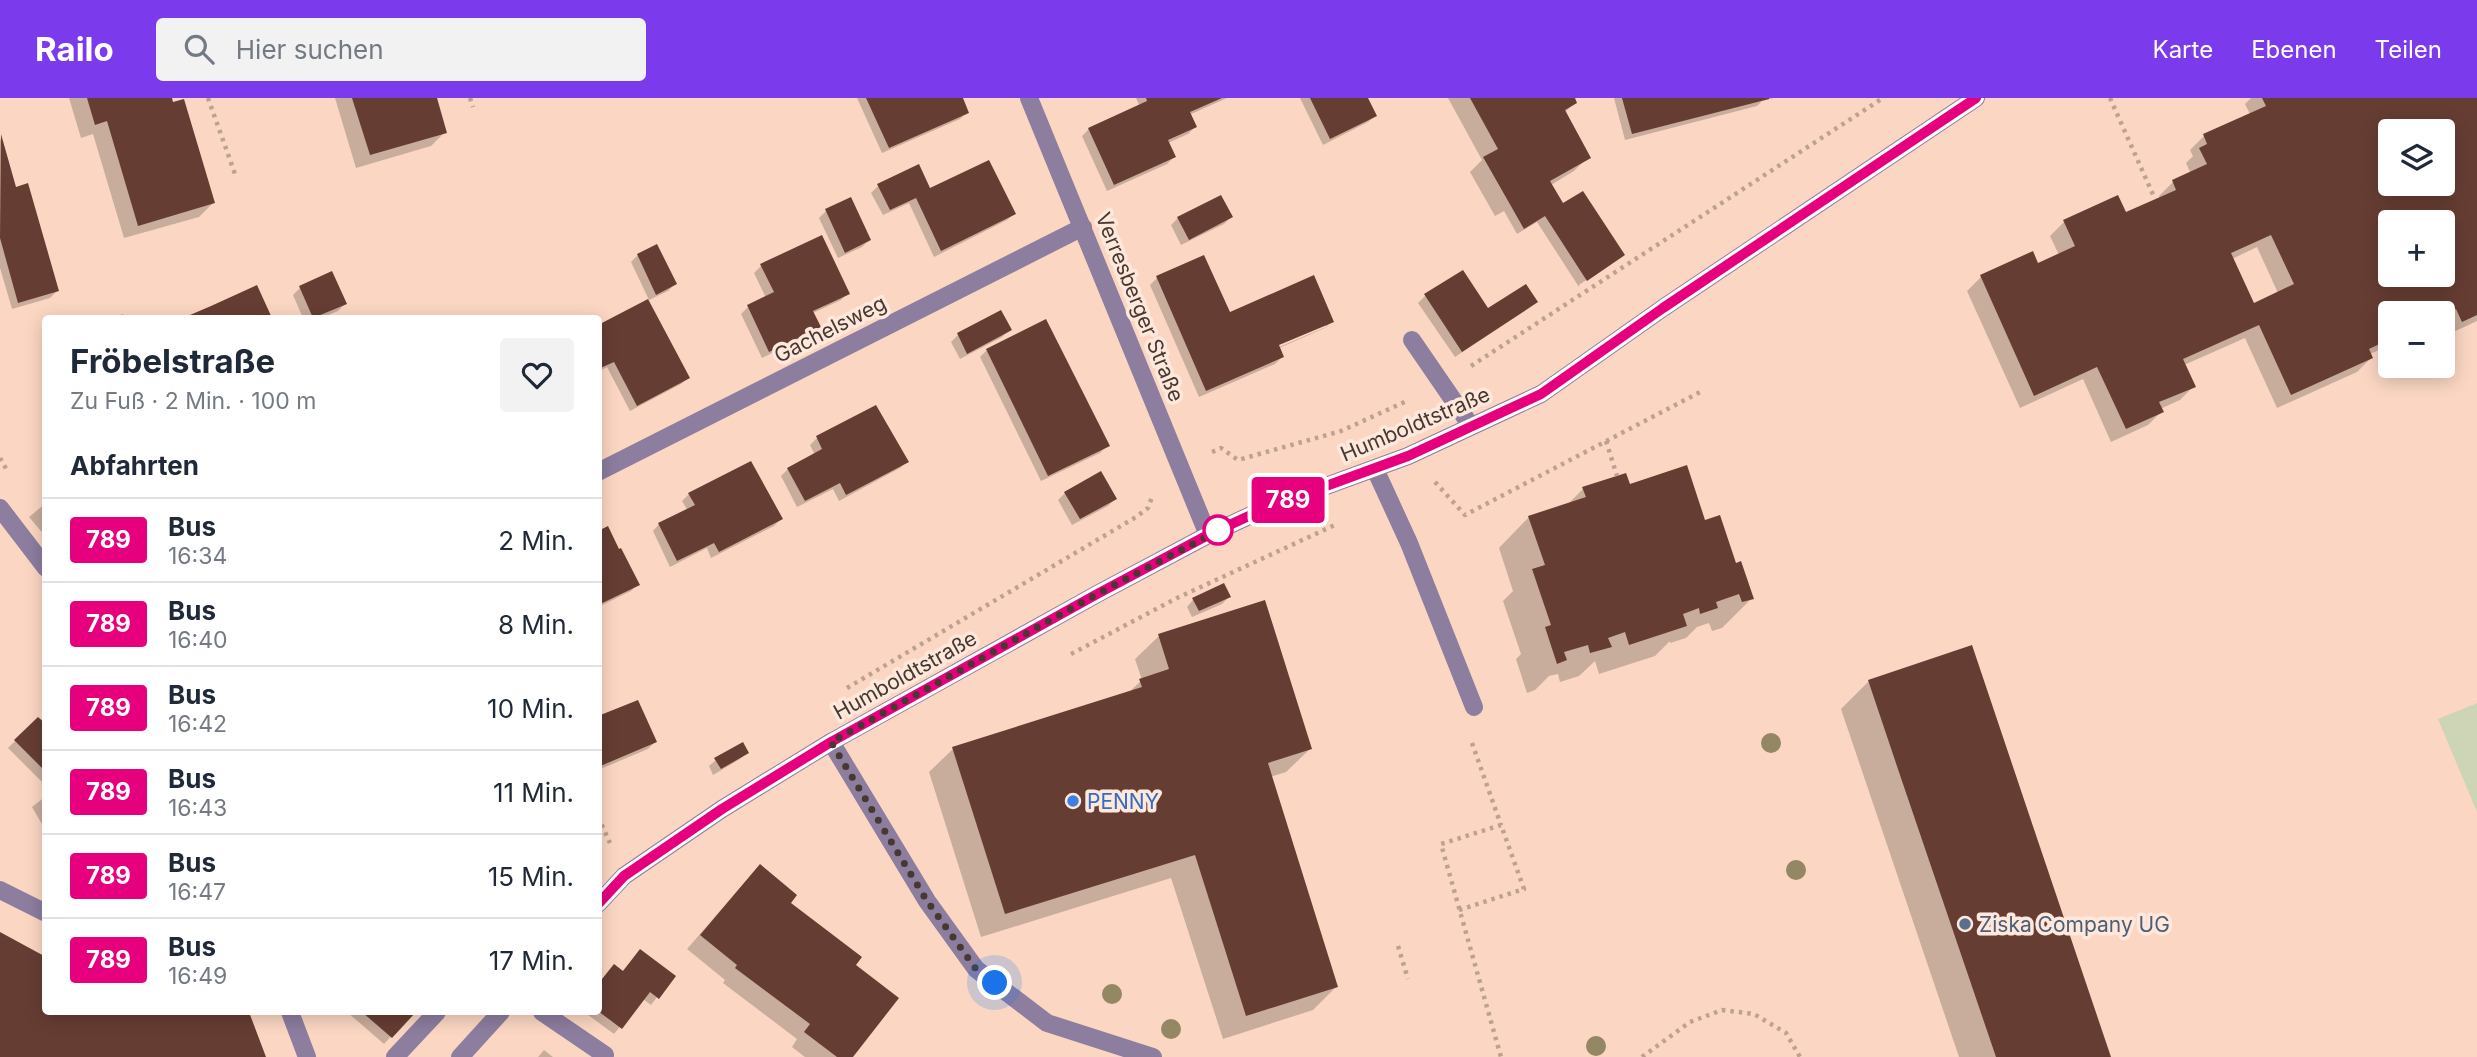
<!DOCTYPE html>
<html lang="de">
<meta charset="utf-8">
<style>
body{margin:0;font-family:Inter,sans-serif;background:#f2f2f3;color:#1f2937;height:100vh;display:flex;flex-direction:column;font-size:26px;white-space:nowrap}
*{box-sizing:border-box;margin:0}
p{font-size:23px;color:#747a83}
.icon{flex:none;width:38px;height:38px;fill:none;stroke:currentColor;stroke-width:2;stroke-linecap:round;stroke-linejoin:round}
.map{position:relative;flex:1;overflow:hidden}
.side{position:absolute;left:42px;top:217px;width:560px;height:700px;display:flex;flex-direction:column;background:#fff;border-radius:7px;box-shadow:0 4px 18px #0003}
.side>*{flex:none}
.badge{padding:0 14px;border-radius:5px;font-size:24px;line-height:46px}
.buttons{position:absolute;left:2378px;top:21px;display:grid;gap:14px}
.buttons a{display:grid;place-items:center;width:77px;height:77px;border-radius:7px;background:#fff;box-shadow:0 4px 18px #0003;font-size:35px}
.you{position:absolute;width:35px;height:35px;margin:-18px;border:5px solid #fff;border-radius:50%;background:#1a73e8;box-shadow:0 0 0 10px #1a73e833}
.map>.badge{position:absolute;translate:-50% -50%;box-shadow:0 0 0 4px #fff}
h2{padding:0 28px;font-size:26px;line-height:63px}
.round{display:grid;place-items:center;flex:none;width:74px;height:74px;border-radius:7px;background:#f2f2f3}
.headline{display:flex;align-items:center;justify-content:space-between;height:119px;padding:0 28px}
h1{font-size:33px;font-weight:700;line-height:52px}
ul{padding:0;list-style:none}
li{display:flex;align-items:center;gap:21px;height:84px;padding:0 28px;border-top:2px solid #e0e1e3}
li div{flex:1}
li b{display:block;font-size:26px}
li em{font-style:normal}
li .badge{min-width:77px;font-weight:700;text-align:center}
header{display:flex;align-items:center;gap:42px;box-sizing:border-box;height:98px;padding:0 35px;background:#7c3aed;color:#fff}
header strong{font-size:33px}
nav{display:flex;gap:38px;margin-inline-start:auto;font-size:24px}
.search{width:490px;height:63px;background:#f2f2f3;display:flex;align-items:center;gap:18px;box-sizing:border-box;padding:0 24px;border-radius:7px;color:#747a83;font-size:26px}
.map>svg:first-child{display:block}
.green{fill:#ced4b6}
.shadow{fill:#0003;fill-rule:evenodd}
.building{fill:#663d33;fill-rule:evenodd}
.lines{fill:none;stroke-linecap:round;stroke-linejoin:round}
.path{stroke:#bda191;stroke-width:4.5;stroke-dasharray:3.5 5;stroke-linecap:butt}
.minor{stroke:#8d7d9f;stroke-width:18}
.tree{fill:#948763}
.line-casing{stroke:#fff;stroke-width:16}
.line{stroke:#e6007e;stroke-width:10}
.walk{stroke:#473931;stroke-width:7;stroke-dasharray:0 12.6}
.stop-dot{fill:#fff;stroke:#e6007e;stroke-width:3.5}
.shop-dot{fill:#3f7fe0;stroke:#fee8dc;stroke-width:2.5}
.service-dot{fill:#5c6f8a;stroke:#fee8dc;stroke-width:2.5}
.labels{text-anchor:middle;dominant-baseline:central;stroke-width:7;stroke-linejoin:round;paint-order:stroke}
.street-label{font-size:21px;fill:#473931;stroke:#fee8dc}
.shop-label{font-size:21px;fill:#366cbe;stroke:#fee8dc;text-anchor:start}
.service-label{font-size:21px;fill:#4e5e75;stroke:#fee8dc;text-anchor:start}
</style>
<header>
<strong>Railo</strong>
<div class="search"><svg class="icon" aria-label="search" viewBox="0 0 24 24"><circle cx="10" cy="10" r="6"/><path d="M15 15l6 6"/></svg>Hier suchen</div>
<nav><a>Karte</a><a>Ebenen</a><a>Teilen</a></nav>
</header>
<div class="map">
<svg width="2477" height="959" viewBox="0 0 2477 959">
<rect width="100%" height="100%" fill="#fbd7c3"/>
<polygon class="green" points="2477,605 2477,714 2438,621"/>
<g class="shadow">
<polygon points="69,0 170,0 213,105 199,119 124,140 93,36 81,40"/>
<polygon points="335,0 435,0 445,34 431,48 356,70"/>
<polygon points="857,0 961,0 967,14 960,21 882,55"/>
<polygon points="1136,0 1227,0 1189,17 1195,29 1188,36 1168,45 1174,59 1167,66 1107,93 1082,38 1089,31 1140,9"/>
<polygon points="1300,0 1366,0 1375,18 1368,24 1323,47"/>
<polygon points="1448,0 1573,0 1575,5 1564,15 1588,59 1574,73 1551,87 1563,108 1618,160 1579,187 1579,189 1537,124 1517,136 1504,113 1495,118 1470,74 1482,62"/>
<polygon points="1614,0 1774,0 1762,3 1757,8 1625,42"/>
<path d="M2251,0H2476L2477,223L2447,237L2443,228V215H2390V247L2370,256L2371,260L2357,274L2277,310L2245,240L2184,267L2194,288L2180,302L2160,311L2162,313L2148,327L2111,344L2083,281L2020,310L1967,193L1981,179L2032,155L2037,167L2059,157L2050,138L2064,124L2125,116L2160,101L2159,98L2173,84L2191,76L2186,65L2193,58L2190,52L2204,38L2250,16L2245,6ZM2390,33H2443V86H2390ZM2390,124H2443V177H2390ZM2257,149L2278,195L2253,207L2232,161Z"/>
<polygon points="0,40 15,91 57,193 50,200 12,211 0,170"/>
<polygon points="878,88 1014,116 1007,122 934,159 909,105 883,117 871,95"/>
<polygon points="826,113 869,142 862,149 838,160 819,120"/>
<polygon points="1231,119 1224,126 1181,147 1171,127 1178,120"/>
<polygon points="638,157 675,186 668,193 649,202 631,164"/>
<path d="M1203,159L1229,216L1332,223L1325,230L1279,250L1282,259L1275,266L1199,299L1150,187L1157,180ZM1326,225V229L1272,252L1270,249Z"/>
<polygon points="761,168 848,195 841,202 813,215 819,228 812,235 762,260 741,216 748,209 766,200 754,175"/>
<polygon points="1463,174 1487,212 1536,203 1529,210 1455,259 1418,205 1425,198"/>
<polygon points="256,190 270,220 187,220"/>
<polygon points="300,190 345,206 338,213 321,220 303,220 293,197"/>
<polygon points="123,216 125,220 112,220"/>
<polygon points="598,229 688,280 681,286 630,313 607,269 598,274"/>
<polygon points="1009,232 1002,239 960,261 951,244 958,237"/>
<polygon points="987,252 1107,348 1100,355 1041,383 980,259"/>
<polygon points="875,309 907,363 900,370 839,403 833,391 797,409 781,378 788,371 815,357 810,347 817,340"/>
<polygon points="1629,388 1704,424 1734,467 1752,500 1722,530 1712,533 1709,525 1697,529 1686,540 1670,545 1670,543 1655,558 1599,576 1595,563 1579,578 1560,584 1558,576 1549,578 1535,592 1527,595 1516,561 1521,556 1503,503 1513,493 1499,450 1529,419 1566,408 1583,391"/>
<polygon points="1065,395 1115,401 1108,408 1072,427 1058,402"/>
<polygon points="689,396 781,421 774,428 711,460 707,450 670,469 653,433 659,426 688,413 682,403"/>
<polygon points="46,405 46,439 29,419"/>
<polygon points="598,435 638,486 631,493 598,509"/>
<polygon points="1229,499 1222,506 1192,519 1187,509 1193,502"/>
<polygon points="1159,538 1310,651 1286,674 1270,679 1336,889 1313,912 1223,941 1171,780 981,839 929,674 953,651 1127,596 1142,582 1135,561"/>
<polygon points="1869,583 2109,959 1959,959 1841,611"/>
<polygon points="38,621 46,629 46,688 8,650"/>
<polygon points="598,621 655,644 648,651 598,672"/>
<polygon points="747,654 740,661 713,677 709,668 716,662"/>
<polygon points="46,698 46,733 32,709"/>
<polygon points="746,783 788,805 853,868 851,959 805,959 792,949 797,941 723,885 725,882 687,851"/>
<polygon points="0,835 46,914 140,914 144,916 146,914 247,914 264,959 0,959"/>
<polygon points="640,853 673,878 651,907 643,901 614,936 584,914 598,914 598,886 622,874"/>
<polygon points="347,914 414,914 384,946"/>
<polygon points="544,952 553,959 538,959"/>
</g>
<g class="building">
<polygon points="87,0 172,0 173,4 184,1 215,105 138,128 107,23 95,27"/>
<polygon points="352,0 437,0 447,35 370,57"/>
<polygon points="866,0 963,0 969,15 889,50"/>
<polygon points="1146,0 1222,0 1190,14 1197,29 1168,42 1176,59 1114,87 1088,30 1147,3"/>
<polygon points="1310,0 1368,0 1377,18 1330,41"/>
<polygon points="1470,0 1575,0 1577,5 1565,12 1591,60 1550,83 1563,105 1583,93 1625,157 1587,183 1545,118 1524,131 1483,59 1498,51"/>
<polygon points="1622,0 1769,0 1769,1 1632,36"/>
<path d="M2262,0H2477V217L2462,224L2456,211L2443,217V215H2390V241L2369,251L2373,260L2291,297L2259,227L2183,261L2196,289L2159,304L2164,314L2126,331L2097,269L2034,298L1980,177L2033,153L2038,165L2075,148L2063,122L2118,97L2126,114L2176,92L2172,82L2207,66L2199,50L2207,46L2203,36L2266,8ZM2390,33H2443V86H2390ZM2390,124H2443V177H2390ZM2271,137L2294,186L2254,205L2231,155Z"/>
<polygon points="1,36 16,89 28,85 59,193 18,205 0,140"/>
<polygon points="989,62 1016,116 941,153 916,100 890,112 877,86 919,66 930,90"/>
<polygon points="1221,97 1233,119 1189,142 1177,119"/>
<polygon points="851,99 871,142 845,155 825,111"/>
<polygon points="822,137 850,196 813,213 821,229 769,254 747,207 774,194 760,166"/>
<polygon points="657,146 677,186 656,197 637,156"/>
<polygon points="1204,157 1230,214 1314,177 1334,224 1279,247 1284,259 1206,293 1156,178"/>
<polygon points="1463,172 1488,210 1526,186 1538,204 1462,254 1424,196"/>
<polygon points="332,173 347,206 313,220 299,188"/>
<polygon points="257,187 272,220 183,220 211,208"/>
<polygon points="648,201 690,280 637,308 614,264 598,271 598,227"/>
<polygon points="1001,212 1012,232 967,256 957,235"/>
<polygon points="1046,221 1110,348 1048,378 986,251"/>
<polygon points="876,307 909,364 846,397 840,385 805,403 787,370 822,351 816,338"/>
<polygon points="751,363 783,421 719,454 714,445 677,463 658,425 695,407 688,395"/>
<polygon points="1687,367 1705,422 1720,417 1736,465 1741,463 1754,501 1742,504 1739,496 1716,504 1718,510 1700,516 1699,510 1683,516 1687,528 1629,547 1625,534 1608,540 1612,549 1590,555 1588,547 1564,554 1567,562 1557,566 1545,529 1551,527 1532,471 1545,467 1528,418 1586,399 1582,389 1626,375 1630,386"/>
<polygon points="1101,373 1117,401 1080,421 1064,394"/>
<polygon points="608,428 619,451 621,450 640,487 598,507 598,433"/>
<polygon points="1224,485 1231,499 1199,513 1192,500"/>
<polygon points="1265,502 1312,651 1268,665 1338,889 1246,918 1195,757 1005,816 952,649 1142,589 1139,581 1169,571 1158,536"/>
<polygon points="1972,547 2040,749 2111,959 1996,959 1902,683 1868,582"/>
<polygon points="638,602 657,644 598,669 598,618"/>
<polygon points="38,619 46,626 46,674 14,642"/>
<polygon points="743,644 749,655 721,671 714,660"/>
<polygon points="760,766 797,797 791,805 862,859 856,867 899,900 853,959 837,959 804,934 810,926 735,870 737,867 700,837"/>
<polygon points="0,834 46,859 46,914 249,914 266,959 0,959"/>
<polygon points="640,851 676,878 659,901 650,894 622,931 598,913 598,886 614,866 623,873"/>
<polygon points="362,914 416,914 392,940"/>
</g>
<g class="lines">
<g class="path">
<polyline points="208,0 235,76"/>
<polyline points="470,0 473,9"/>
<polyline points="2110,0 2155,101"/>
<polyline points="1471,268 1883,0"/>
<polyline points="1606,343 1617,378"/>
<polyline points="1212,354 1221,350 1238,362 1341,333 1409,302"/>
<polyline points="0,360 8,374"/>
<polyline points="1435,384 1465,417 1702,293"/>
<polyline points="1071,556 1177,500 1337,426"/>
<polyline points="847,590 1136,419 1148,410 1152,399"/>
<polyline points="1472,645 1501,727"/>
<polyline points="598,719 610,745"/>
<polyline points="1459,812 1524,791 1501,727 1441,746 1501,959"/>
<polyline points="1398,848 1408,881"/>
<polyline points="1642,959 1690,924 1722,912 1754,916 1786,935 1800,959"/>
</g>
<g class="minor">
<polyline points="1029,0 1208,437"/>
<polyline points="1412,242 1471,328"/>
<polyline points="1375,371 1409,445 1474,609"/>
<polyline points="598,374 1083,129"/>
<polyline points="0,410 46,470"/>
<polyline points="831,644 927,803 976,871 1047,925 1153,959"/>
<polyline points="0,792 46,815"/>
<polyline points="598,806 624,778 722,711 831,644 1099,495 1208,437 1266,410 1408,358 1541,296 1663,210 1976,0"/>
<polyline points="290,914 307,959"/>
<polyline points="542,914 605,957"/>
<polyline points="395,959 437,914"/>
<polyline points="460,959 501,914"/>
</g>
</g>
<g class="tree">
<circle cx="1771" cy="645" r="10"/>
<circle cx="1796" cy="772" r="10"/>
<circle cx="1112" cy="896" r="10"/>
<circle cx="1171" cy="931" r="10"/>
<circle cx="1596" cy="948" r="10"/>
</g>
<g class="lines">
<g class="line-casing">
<polyline id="line" points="598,806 624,778 722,711 831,644 1099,495 1208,437 1266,410 1408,358 1541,296 1663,210 1976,0"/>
</g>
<use href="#line" class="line"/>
<polyline class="walk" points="995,885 976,871 927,803 831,644 1099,495 1227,428 1218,432"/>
</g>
<circle class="stop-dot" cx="1218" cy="432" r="14"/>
<circle class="shop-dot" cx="1073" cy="703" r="7"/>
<circle class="service-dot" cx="1965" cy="826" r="7"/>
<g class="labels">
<g class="street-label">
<text transform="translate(1140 209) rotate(68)">Verresberger Straße</text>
<text transform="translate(830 231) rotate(-27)">Gachelsweg</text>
<text transform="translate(1415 326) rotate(-23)">Humboldtstraße</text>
<text transform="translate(905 577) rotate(-29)">Humboldtstraße</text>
</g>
<g class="shop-label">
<text x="1087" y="703">PENNY</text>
</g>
<g class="service-label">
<text x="1979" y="826">Ziska Company UG</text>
</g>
</g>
</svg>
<div class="buttons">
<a><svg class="icon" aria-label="layers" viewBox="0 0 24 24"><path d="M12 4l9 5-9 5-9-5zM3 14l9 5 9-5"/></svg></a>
<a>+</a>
<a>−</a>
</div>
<div class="you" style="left:995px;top:885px"></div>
<b class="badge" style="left:1288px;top:402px;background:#e6007e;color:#fff">789</b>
<section class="side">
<div class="headline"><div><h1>Fröbelstraße</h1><p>Zu Fuß · 2 Min. · 100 m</p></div><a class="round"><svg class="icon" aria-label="heart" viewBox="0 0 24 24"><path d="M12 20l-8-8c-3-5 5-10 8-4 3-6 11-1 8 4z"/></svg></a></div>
<h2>Abfahrten</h2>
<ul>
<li><span class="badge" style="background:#e6007e;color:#fff">789</span><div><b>Bus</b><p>16:34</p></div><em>2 Min.</em></li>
<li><span class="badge" style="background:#e6007e;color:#fff">789</span><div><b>Bus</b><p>16:40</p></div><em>8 Min.</em></li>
<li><span class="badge" style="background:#e6007e;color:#fff">789</span><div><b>Bus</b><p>16:42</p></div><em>10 Min.</em></li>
<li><span class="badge" style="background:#e6007e;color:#fff">789</span><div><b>Bus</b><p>16:43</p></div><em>11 Min.</em></li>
<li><span class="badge" style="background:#e6007e;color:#fff">789</span><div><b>Bus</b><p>16:47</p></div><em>15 Min.</em></li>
<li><span class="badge" style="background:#e6007e;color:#fff">789</span><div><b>Bus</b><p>16:49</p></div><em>17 Min.</em></li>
</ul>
</section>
</div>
